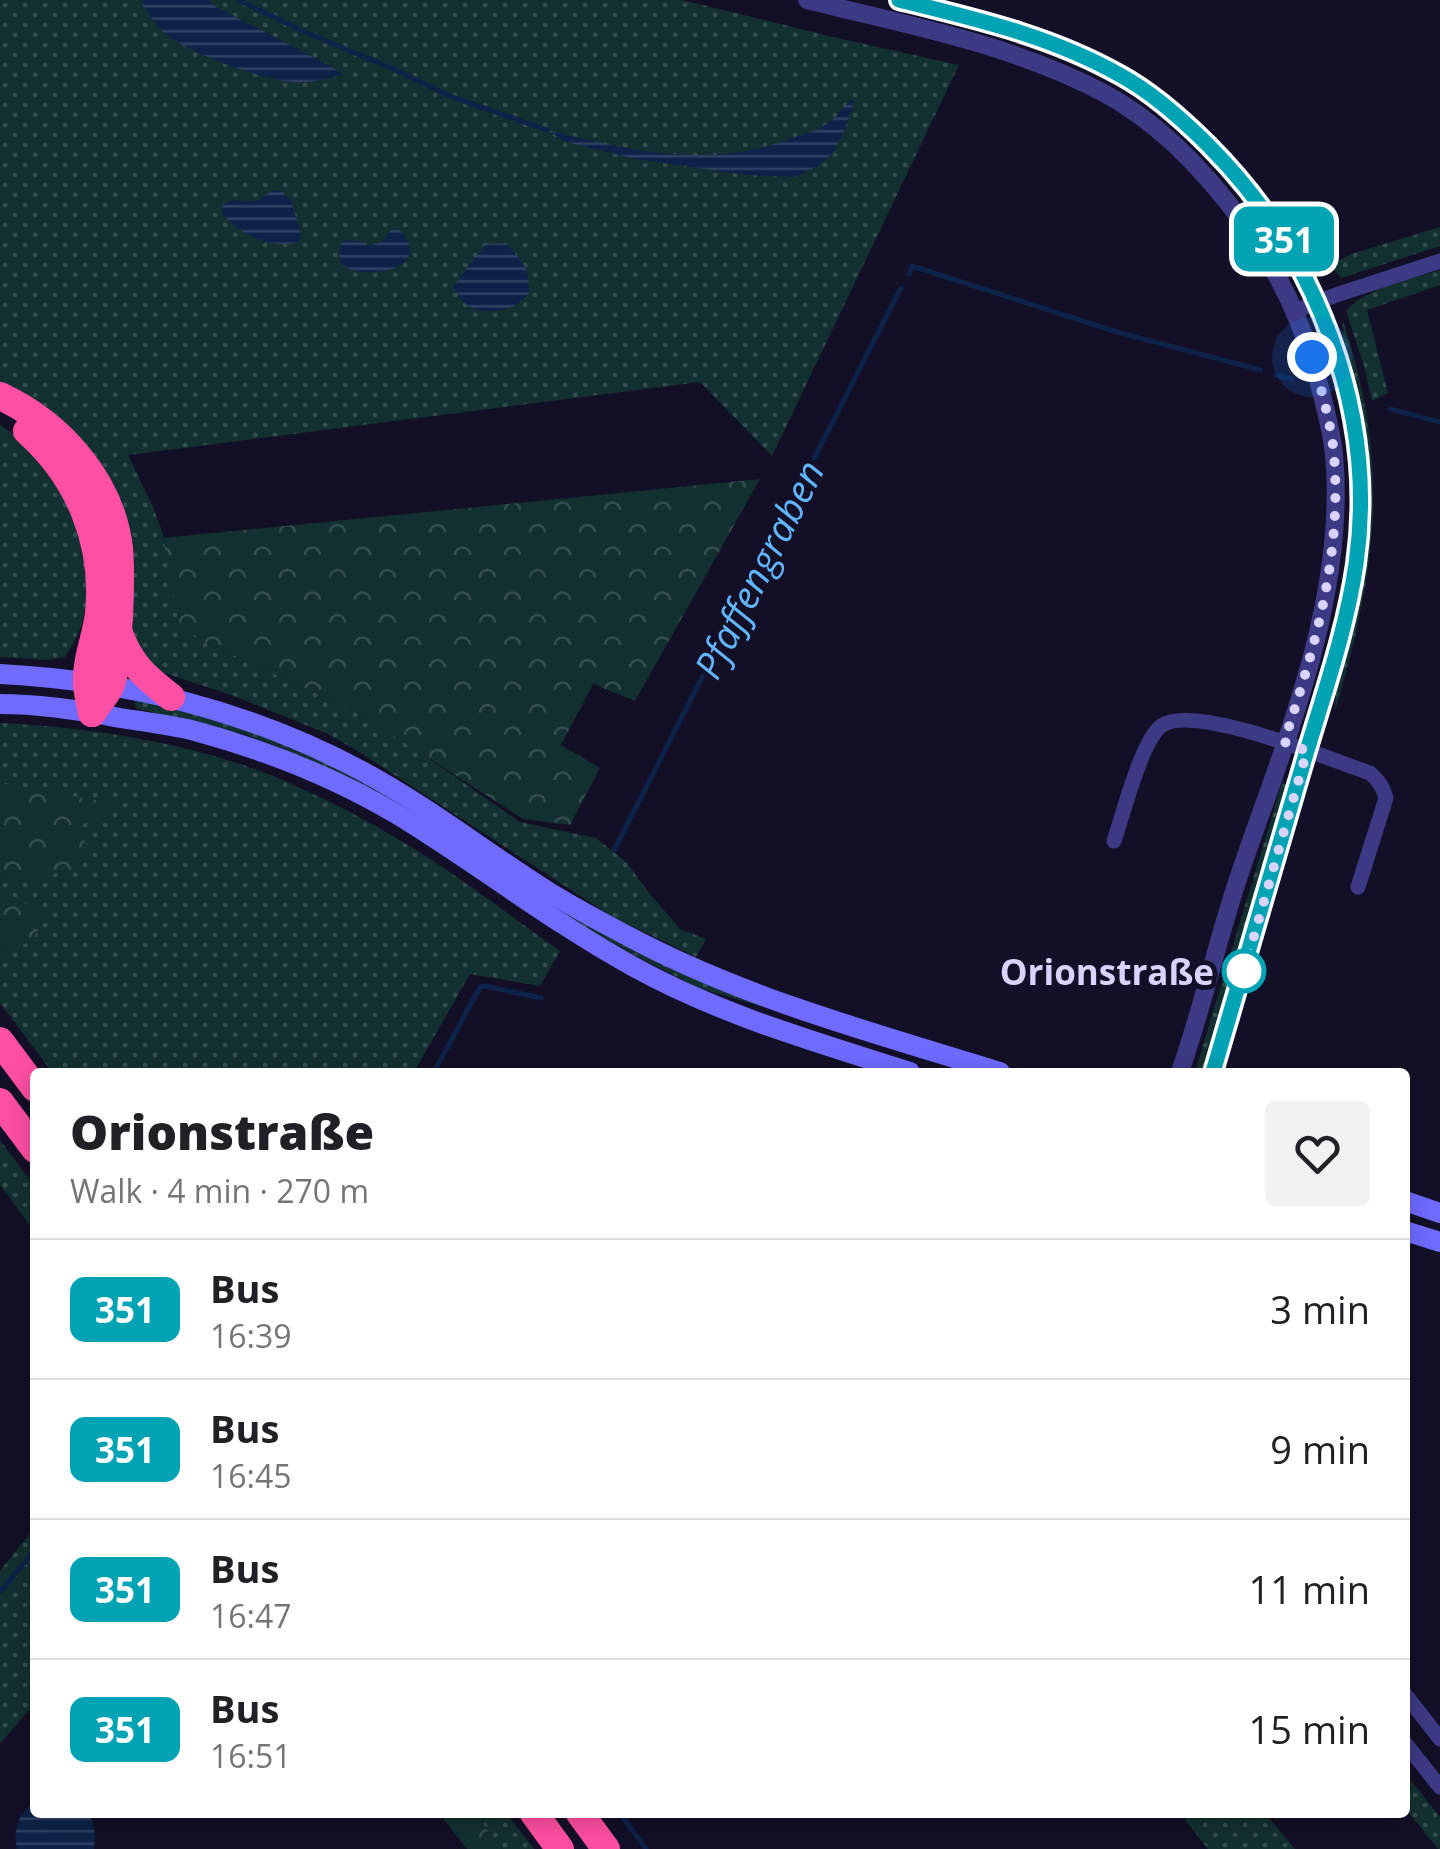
<!DOCTYPE html>
<meta charset="utf-8">
<style>
body{margin:0;font-family:"Open Sans",sans-serif;background:#f2f2f2;color:#202124;height:100vh;display:flex;flex-direction:column;font-size:38px;white-space:nowrap}
*{box-sizing:border-box;margin:0}
p{font-size:32px;color:#757577}
.icon{flex:none;width:55px;height:55px;fill:none;stroke:currentColor;stroke-width:2;stroke-linecap:round;stroke-linejoin:round}
.map{position:relative;flex:1;overflow:hidden}
.details{position:absolute;left:30px;top:1068px;width:1380px;height:750px;display:flex;flex-direction:column;background:#fff;border-radius:10px;box-shadow:0 5px 25px #0003}
.details>*{flex:none}
.badge{padding:0 20px;border-radius:15px;font-size:35px;line-height:65px}
.you{position:absolute;width:50px;height:50px;margin:-25px;border:8px solid #fff;border-radius:50%;background:#1a73e8;box-shadow:0 0 0 15px #1a73e833}
.map>.badge{position:absolute;translate:-50% -50%;box-shadow:0 0 0 5px #fff}
.round{display:grid;place-items:center;flex:none;width:105px;height:105px;border-radius:10px;background:#f2f2f2}
.summary{display:flex;align-items:center;justify-content:space-between;height:170px;padding:0 40px}
h1{font-size:48px;font-weight:800;line-height:75px}
ul{padding:0;list-style:none}
li{display:flex;align-items:center;gap:30px;height:140px;padding:0 40px;border-top:2px solid #e0e0e0}
li div{flex:1}
li b{display:block;font-size:38px}
li em{font-style:normal}
li .badge{min-width:110px;font-weight:700;text-align:center}
.map>svg:first-child{display:block}
.grass{fill:url(#grass-dots)}
.forest{fill:url(#forest-crowns)}
.water{fill:url(#water-rules)}
.lines{fill:none;stroke-linecap:round;stroke-linejoin:round}
.stream{stroke:#0c2248;stroke-width:5}
.minor{stroke:#3d3a85;stroke-width:15}
.tertiary{stroke:#3d3a85;stroke-width:18}
.secondary{stroke:#6f6bff;stroke-width:20}
.motorway{stroke:#ff4fa3;stroke-width:28}
.line-casing{stroke:#fff;stroke-width:22}
.line{stroke:#00a3b4;stroke-width:15}
.walk{stroke:#d9d4ff;stroke-width:10;stroke-dasharray:0 18}
.stop-dot{fill:#fff;stroke:#00a3b4;stroke-width:5}
.labels{text-anchor:middle;dominant-baseline:central;stroke-width:10;stroke-linejoin:round;paint-order:stroke}
.stop-label{font-size:35px;font-weight:bold;fill:#d9d4ff;stroke:#130f26;text-anchor:end}
.water-label{font-size:38px;font-style:italic;fill:#62b6ff;stroke:#130f26}
</style>
<div class="map">
<svg width="1440" height="1849" viewBox="0 0 1440 1849">
<defs>
<pattern id="grass-dots" width="8" height="8" patternUnits="userSpaceOnUse" patternTransform="scale(2.5)"><rect width="8" height="8" fill="#12302f"/><path d="M2 2h.1M6 6h.1" fill="none" stroke="#344d4e" stroke-width="1.8" stroke-linecap="round"/></pattern>
<pattern id="forest-crowns" width="20" height="18" patternUnits="userSpaceOnUse" patternTransform="scale(2.5)"><rect width="20" height="18" fill="#12302f"/><path d="M2 6a3 3 0 1 1 6 0M12 15a3 3 0 1 1 6 0" fill="none" stroke="#344d4e"/></pattern>
<pattern id="water-rules" width="6" height="5" patternUnits="userSpaceOnUse" patternTransform="scale(2.5)"><rect width="6" height="5" fill="#0c2248"/><path d="M0 2.5h6" fill="none" stroke="#2f4163"/></pattern>
</defs>
<rect width="100%" height="100%" fill="#130f26"/>
<g class="grass">
<polygon points="0,0 682,0 829,36 959,65 772,456 700,382 128,455 153,507 162,531 171,577 207,643 357,712 415,749 520,822 596,838 626,862 650,894 680,929 706,939 696,957 611,916 356,750 328,734 234,696 161,672 133,648 124,574 0,387"/>
<polygon points="1440,227 1440,246 1341,278 1331,265 1351,254"/>
<path d="M1440,270V285L1367,310L1388,393L1372,401L1364,366L1346,311C1368,286 1410,280 1440,270Z"/>
<path d="M1343,321C1391,469 1377,566 1335,712L1336,691L1360,595L1366,552L1369,491L1363,419L1343,339Z"/>
<polygon points="0,425 33,446 49,467 84,538 87,599 82,625 72,646 65,657 48,660 0,657"/>
<polygon points="136,696 245,729 338,768 777,1011 699,988 638,957 588,929 337,772 287,750 244,734 135,708"/>
<path d="M0,723C87,727 186,742 268,774C310,791 352,812 391,835C450,869 505,912 560,951L540,986L470,974L414,1072H52L0,1003V946L11,950L4,900L0,901V878L12,881L77,826L111,804L0,783Z"/>
<polygon points="1282,783 1288,786 1205,1072 1195,1072"/>
<polygon points="0,1140 35,1187 35,1232 0,1185"/>
<polygon points="35,1527 35,1703 0,1744 0,1571"/>
<polygon points="1405,1773 1440,1817 1440,1849 1438,1849 1405,1808"/>
<polygon points="1194,1812 1265,1813 1295,1849 1208,1849 1185,1820"/>
<polygon points="475,1813 506,1813 534,1849 502,1849"/>
</g>
<g class="forest">
<polygon points="760,479 635,701 593,684 561,745 600,768 570,825 523,819 357,712 207,643 179,626 163,538"/>
<polygon points="0,783 111,803 103,818 77,826 88,848 77,870 12,881 0,878"/>
<polygon points="3,900 30,904 43,919 33,940 11,950 0,946 0,901"/>
<polygon points="439,1813 475,1813 502,1849 467,1849"/>
</g>
<g class="water">
<path d="M141,0H208L215,6L332,67L343,75C328,78 311,83 296,82C266,81 194,55 170,37C157,28 148,14 141,0Z"/>
<path d="M853,98V105L845,129L834,152L816,167L795,177L746,175L636,159L566,142L547,130C630,150 706,170 789,139C803,134 821,130 832,120C839,114 845,105 853,98Z"/>
<path d="M276,190L283,192L291,201L301,233L299,242C273,250 237,235 222,212V205C234,197 241,202 254,201C263,199 267,192 276,190Z"/>
<path d="M398,228C441,272 355,282 342,264C337,257 340,248 343,240L359,241L370,246L384,240L390,231Z"/>
<path d="M505,243C522,260 530,268 529,293C523,300 517,305 509,308C488,316 458,310 454,285L486,244Z"/>
<path d="M35,1802V1812L88,1813C95,1825 96,1835 94,1849H17C13,1829 18,1814 35,1802Z"/>
</g>
<g class="lines">
<g class="stream">
<polyline points="238,0 305,32 398,71 450,96 547,130"/>
<polyline points="909,274 912,266 1120,333 1261,370"/>
<polyline points="1276,375 1292,379"/>
<polyline points="1390,409 1440,422"/>
<polyline points="614,850 901,288"/>
<polyline points="434,1072 480,987 485,986 541,998"/>
<polyline points="0,1592 35,1550"/>
<polyline points="619,1812 646,1849"/>
</g>
<g class="minor">
<polyline points="1295,311 1336,295 1440,261"/>
<path d="M1114,841C1123,815 1141,742 1161,726C1193,702 1331,760 1370,773C1379,781 1383,787 1386,798L1358,887"/>
<polyline points="1405,1694 1440,1739"/>
<polyline points="1405,1743 1440,1787"/>
</g>
<g class="tertiary">
<path d="M807,0C906,25 1011,44 1102,92C1159,122 1206,172 1244,224C1277,269 1301,319 1316,373C1323,399 1331,426 1334,454C1347,596 1286,739 1241,870C1218,937 1203,1006 1180,1072"/>
<path d="M899,0C976,19 1051,36 1120,75C1153,93 1182,119 1208,145C1307,244 1368,385 1359,527C1354,608 1327,684 1304,761C1274,865 1245,969 1213,1072"/>
</g>
<g class="secondary">
<path d="M0,674C129,681 247,710 362,771C429,807 488,854 552,894C582,912 614,929 645,945C757,1002 881,1035 1000,1072"/>
<path d="M0,704C41,704 80,710 120,718C145,722 171,725 195,731C265,750 336,778 398,815C478,864 552,922 634,967C721,1015 816,1042 910,1072"/>
<polyline points="1405,1201 1440,1213"/>
<polyline points="1405,1231 1440,1242"/>
</g>
<g class="motorway">
<path d="M0,396C60,424 111,481 119,548C121,571 120,595 119,618C117,636 117,671 110,687C105,696 98,704 92,713"/>
<path d="M27,431C79,477 106,543 99,613C97,635 86,659 87,682C87,692 90,703 92,713"/>
<path d="M118,631C130,664 144,676 171,697"/>
<polyline points="0,1041 35,1088"/>
<polyline points="0,1102 35,1149"/>
<polyline points="533,1812 560,1849"/>
<polyline points="579,1812 606,1849"/>
</g>
</g>
<g class="lines">
<g class="line-casing">
<path id="line" d="M899,0C976,19 1051,36 1120,75C1153,93 1182,119 1208,145C1316,253 1378,411 1356,564C1346,632 1323,696 1304,761C1274,865 1244,969 1213,1072"/>
</g>
<use href="#line" class="line"/>
<path class="walk" d="M1244,971L1307,751L1284,742C1315,647 1342,557 1334,455C1331,422 1321,389 1312,357"/>
</g>
<circle class="stop-dot" cx="1244" cy="971" r="20"/>
<g class="labels">
<g class="stop-label">
<text x="1214" y="971">Orionstraße</text>
</g>
<g class="water-label">
<text transform="translate(758 569) rotate(-63)">Pfaffengraben</text>
</g>
</g>
</svg>
<div class="you" style="left:1312px;top:357px"></div>
<b class="badge" style="left:1284px;top:239px;background:#00a3b4;color:#fff">351</b>
<section class="details">
<div class="summary"><div><h1>Orionstraße</h1><p>Walk · 4 min · 270 m</p></div><a class="round"><svg class="icon" aria-label="heart" viewBox="0 0 24 24"><path d="M12 20l-8-8c-3-5 5-10 8-4 3-6 11-1 8 4z"/></svg></a></div>
<ul>
<li><span class="badge" style="background:#00a3b4;color:#fff">351</span><div><b>Bus</b><p>16:39</p></div><em>3 min</em></li>
<li><span class="badge" style="background:#00a3b4;color:#fff">351</span><div><b>Bus</b><p>16:45</p></div><em>9 min</em></li>
<li><span class="badge" style="background:#00a3b4;color:#fff">351</span><div><b>Bus</b><p>16:47</p></div><em>11 min</em></li>
<li><span class="badge" style="background:#00a3b4;color:#fff">351</span><div><b>Bus</b><p>16:51</p></div><em>15 min</em></li>
</ul>
</section>
</div>
